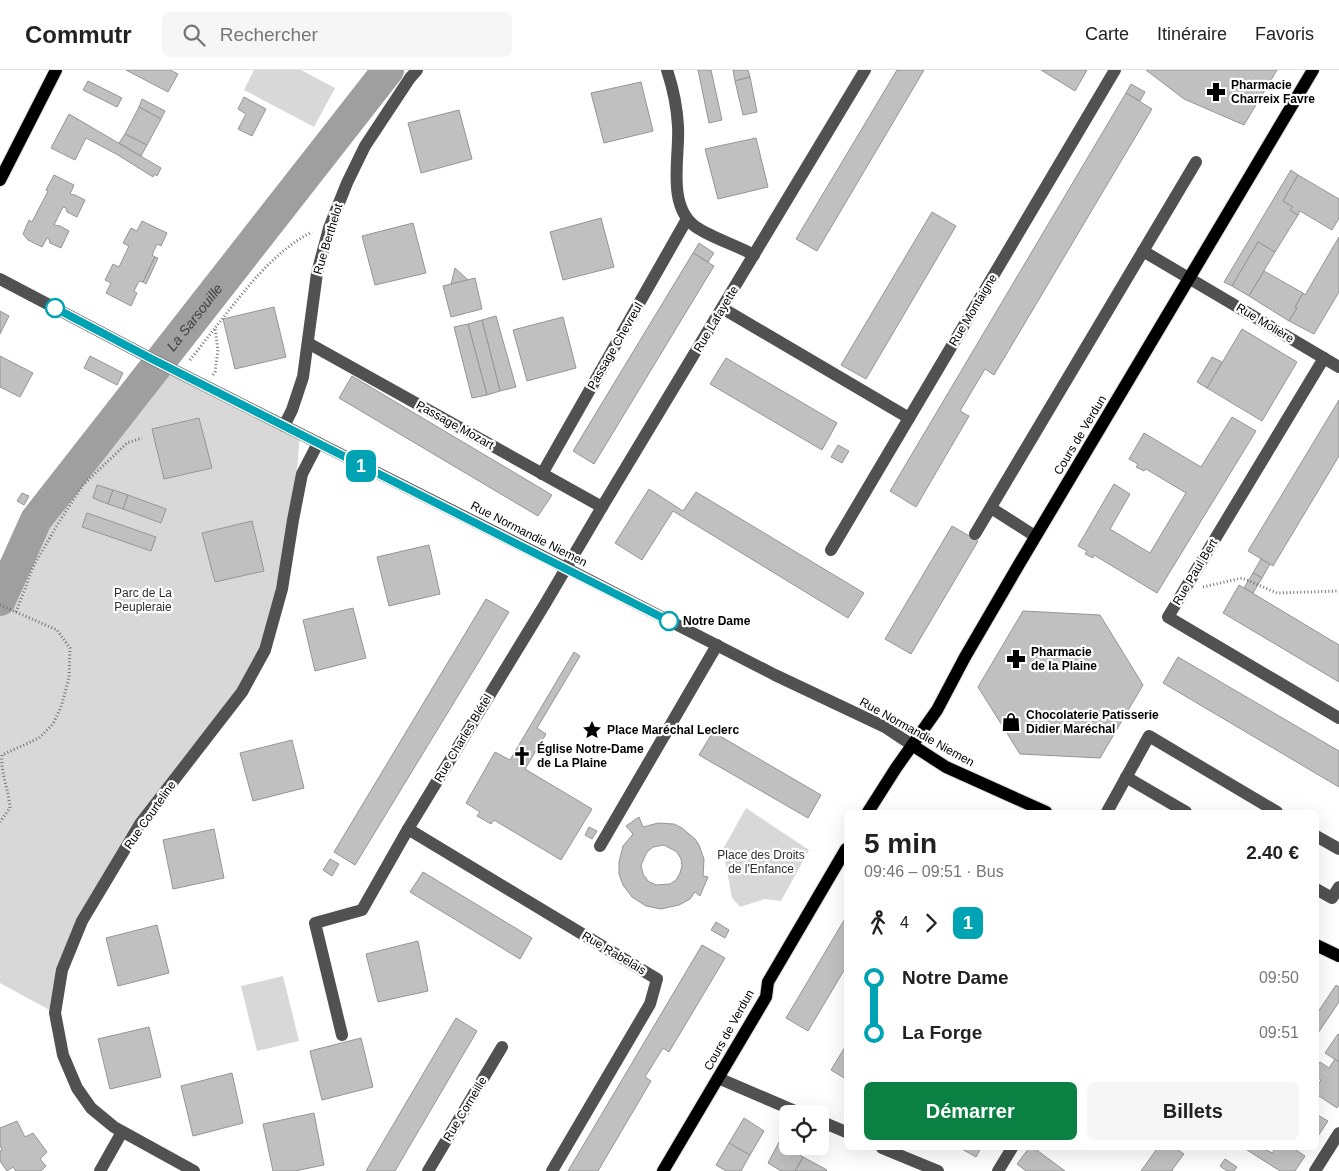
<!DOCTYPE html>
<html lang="fr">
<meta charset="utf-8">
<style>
body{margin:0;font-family:Helvetica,sans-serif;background:#f6f6f6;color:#222;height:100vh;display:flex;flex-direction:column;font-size:19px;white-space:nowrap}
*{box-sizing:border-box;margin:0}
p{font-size:16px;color:#767676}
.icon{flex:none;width:28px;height:28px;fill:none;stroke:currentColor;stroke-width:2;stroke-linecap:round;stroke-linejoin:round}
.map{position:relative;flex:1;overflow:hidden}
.drawer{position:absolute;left:844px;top:740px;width:475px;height:340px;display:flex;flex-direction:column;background:#fff;border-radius:8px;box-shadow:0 5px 20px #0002}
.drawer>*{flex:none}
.badge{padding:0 10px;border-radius:8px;font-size:18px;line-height:32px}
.tools{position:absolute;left:779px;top:1035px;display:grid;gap:10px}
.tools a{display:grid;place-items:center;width:50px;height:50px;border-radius:8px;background:#fff;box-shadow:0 5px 20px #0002;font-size:25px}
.map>.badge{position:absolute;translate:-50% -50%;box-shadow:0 0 0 2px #fff}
.legs{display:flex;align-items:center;gap:8px;height:55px;padding:0 20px;font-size:16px}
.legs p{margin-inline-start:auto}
.summary{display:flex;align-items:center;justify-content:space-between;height:85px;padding:0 20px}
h1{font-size:28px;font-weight:700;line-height:38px}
.primary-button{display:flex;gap:10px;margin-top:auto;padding:10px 20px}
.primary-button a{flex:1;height:58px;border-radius:8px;background:#0b8043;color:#fff;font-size:20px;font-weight:700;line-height:58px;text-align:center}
.primary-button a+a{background:#f6f6f6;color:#222}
ul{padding:0 20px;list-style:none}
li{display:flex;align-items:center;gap:18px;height:55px;font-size:19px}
li i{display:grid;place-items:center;width:8px;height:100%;margin:0 6px;background:currentColor}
li i::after{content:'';width:12px;height:12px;margin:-6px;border:4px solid;border-radius:50%;background:#fff}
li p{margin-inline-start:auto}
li:first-child i{background:linear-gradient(#0000 50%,currentColor 0)}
li:last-child i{background:linear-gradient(currentColor 50%,#0000 0)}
header{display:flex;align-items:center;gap:30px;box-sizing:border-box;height:70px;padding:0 25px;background:#fff;border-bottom:1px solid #e0e0e0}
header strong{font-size:24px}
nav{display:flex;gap:28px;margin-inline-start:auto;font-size:18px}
.search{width:350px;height:45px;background:#f6f6f6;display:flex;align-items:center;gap:12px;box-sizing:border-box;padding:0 18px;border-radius:8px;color:#767676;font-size:19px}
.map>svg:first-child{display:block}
.green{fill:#d8d8d8}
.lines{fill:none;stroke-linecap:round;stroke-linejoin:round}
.river{stroke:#9f9f9f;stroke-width:32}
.building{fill:#c0c0c0;stroke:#959595;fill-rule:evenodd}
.major-casing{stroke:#dbdbdb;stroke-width:14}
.path{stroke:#737373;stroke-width:3;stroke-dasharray:1 2.5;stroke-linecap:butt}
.minor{stroke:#515151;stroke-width:12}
.major{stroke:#000;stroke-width:12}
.line-1-casing{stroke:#fff;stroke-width:11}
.line-1{stroke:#00a3b4;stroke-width:8}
.stop-1-dot{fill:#fff;stroke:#00a3b4;stroke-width:2.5}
.labels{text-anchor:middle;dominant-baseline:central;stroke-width:4.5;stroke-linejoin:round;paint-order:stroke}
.poi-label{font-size:12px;font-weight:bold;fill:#000;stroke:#fff;text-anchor:start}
.street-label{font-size:12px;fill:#000;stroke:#fff}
.park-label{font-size:12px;fill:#2f2f2f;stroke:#fff}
.stop-label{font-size:12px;font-weight:bold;fill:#000;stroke:#fff;text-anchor:start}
.water-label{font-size:14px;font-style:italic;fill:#404040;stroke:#fff}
</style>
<header>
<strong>Commutr</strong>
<div class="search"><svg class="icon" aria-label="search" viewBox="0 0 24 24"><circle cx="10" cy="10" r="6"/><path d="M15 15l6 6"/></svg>Rechercher</div>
<nav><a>Carte</a><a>Itinéraire</a><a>Favoris</a></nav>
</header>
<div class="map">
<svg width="1339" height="1101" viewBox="0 0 1339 1101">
<rect width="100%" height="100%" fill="#fff"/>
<g class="green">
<polygon points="254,0 301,0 335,18 314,57 244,20"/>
<polygon points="173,300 300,364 293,450 265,580 140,754 82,851 55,943 0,913 0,530 36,450 92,378"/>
<polygon points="746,738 809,780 781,831 765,829 740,837 732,828 723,779"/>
<polygon points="283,906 299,971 257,981 241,916"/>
</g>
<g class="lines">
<path class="river" id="s1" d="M0,530L36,450L388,0"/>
</g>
<g class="building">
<polygon points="126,0 170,0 178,4 168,22"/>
<polygon points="698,0 711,0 722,50 709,53"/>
<polygon points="733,0 748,0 750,7 735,11"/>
<polygon points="897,0 924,0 817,181 796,169"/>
<polygon points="1041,0 1087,0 1075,21"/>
<polygon points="1146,0 1277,0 1244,55 1184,29"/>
<polygon points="750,7 757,42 743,45 735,11"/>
<polygon points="88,11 122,28 117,37 83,20"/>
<polygon points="641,12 653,61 604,73 591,23"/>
<polygon points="1131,14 1145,22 1140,31 1126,23"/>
<polygon points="1126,23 1152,39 994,305 985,299 960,341 969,346 916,437 890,421"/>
<polygon points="244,27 266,39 252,66 238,59 246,44 238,39"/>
<polygon points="142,29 165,41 161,49 139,37"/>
<polygon points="139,37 161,49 147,75 125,64"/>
<polygon points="459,40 472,89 421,103 408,53"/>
<polygon points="69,44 161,98 157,106 154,104 153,107 118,85 86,68 75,90 51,78"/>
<polygon points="125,64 147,75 141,86 119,73"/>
<polygon points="756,68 768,117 718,129 705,79"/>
<polygon points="1291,100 1298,105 1283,131 1293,137 1290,140 1298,145 1275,182 1258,172 1232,216 1224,212"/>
<polygon points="54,105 74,115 70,124 75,125 85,130 77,147 67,142 66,138 63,137 54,155 60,156 69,161 61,178 50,173 49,169 47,168 42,177 28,170 23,164 29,150 32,152 48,121 46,120"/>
<polygon points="1298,105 1339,129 1339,148 1332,160 1300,141 1298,145 1290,140 1293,137 1283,131"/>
<polygon points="932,142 956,156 866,309 841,295"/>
<polygon points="601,148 614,197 563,210 550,162"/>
<polygon points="142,151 167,163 161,176 157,174 152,185 155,187 143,212 139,211 134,221 137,223 131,236 106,223 111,213 105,210 113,194 119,197 129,176 123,173 131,158 137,161"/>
<polygon points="413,153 426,203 375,215 362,166"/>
<polygon points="1339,167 1339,222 1314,264 1289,251 1297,238 1295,237 1303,223 1305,225"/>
<polygon points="1258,172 1275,182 1249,226 1232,216"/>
<polygon points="699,173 714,183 708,192 693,183"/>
<polygon points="693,183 714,196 594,394 573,381"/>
<polygon points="155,187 158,188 146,214 143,212"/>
<polygon points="455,198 468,210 451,214"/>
<polygon points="1264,201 1303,223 1295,237 1297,238 1289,251 1249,226"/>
<polygon points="475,208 482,239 451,247 443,216"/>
<polygon points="274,237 286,287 235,299 223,249"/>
<polygon points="0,241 9,246 0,264"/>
<polygon points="496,246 516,317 500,321 482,250"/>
<polygon points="563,247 576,298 527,311 513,260"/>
<polygon points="482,250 500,321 487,325 468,254"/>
<polygon points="468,254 487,325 472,328 454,257"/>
<polygon points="1242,259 1297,292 1262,351 1207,318"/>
<polygon points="0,286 33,303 20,327 0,317"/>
<polygon points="90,286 123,303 117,315 84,298"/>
<polygon points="1212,287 1222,292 1207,318 1197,312"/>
<polygon points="726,288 837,353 822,380 710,314"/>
<polygon points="352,306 552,425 538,446 339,328"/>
<polygon points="1339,330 1339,386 1273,496 1248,481"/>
<polygon points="1232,347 1256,361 1157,523 1094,485 1093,488 1085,484 1087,481 1078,476 1114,414 1130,424 1110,459 1150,483 1186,423 1146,399 1144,401 1136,397 1138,394 1129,389 1144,363 1201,397"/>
<polygon points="199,348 212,398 164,409 152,359"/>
<polygon points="838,375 849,381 842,393 831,387"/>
<polygon points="97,415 113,420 108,434 93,428"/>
<polygon points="649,419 683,441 696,422 864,523 848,548 673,441 642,490 615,473"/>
<polygon points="113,420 128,425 123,439 108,434"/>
<polygon points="22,423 29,426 24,435 17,431"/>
<polygon points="128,425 166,439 161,453 123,439"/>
<polygon points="87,443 156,467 151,481 82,457"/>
<polygon points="252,451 264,501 215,512 202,463"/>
<polygon points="952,456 978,471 911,584 885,569"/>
<polygon points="429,475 440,524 389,536 377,487"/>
<polygon points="1261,489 1270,494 1262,508 1253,503"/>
<polygon points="1253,503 1262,508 1253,523 1244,518"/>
<polygon points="1239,515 1339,575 1339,612 1223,543"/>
<polygon points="486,529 509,542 355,795 334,782"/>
<polygon points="353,538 366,588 315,601 303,550"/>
<polygon points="1023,541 1100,545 1143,615 1100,688 1020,684 978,617"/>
<polygon points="574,582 580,586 537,658 546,664 525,699 592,739 561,790 494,750 491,754 477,746 480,742 466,733 495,682 510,690"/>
<polygon points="1178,587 1339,681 1339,717 1163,613"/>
<polygon points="713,662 821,725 808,748 699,685"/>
<polygon points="292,670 304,718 253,731 240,683"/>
<path d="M639,747L643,757L658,753L674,754L682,758L695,769L699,775L704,789L703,806L708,807L700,826L695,822L690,829L679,835L661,839L646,836L632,827L623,815L619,804V792L623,776L633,764L626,756ZM664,775L677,782L681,789L682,796L680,803L676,810L670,814L656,815L648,811L643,804L641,795L647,782L653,777Z"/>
<polygon points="589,757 597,761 592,769 585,765"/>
<polygon points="214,759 224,808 173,819 163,770"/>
<polygon points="330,789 339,794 332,806 323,800"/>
<polygon points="423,802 532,868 520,889 410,822"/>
<polygon points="846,847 846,897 808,961 786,948"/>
<polygon points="716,852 729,860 725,868 711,860"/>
<polygon points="157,855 169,903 118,916 106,868"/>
<polygon points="418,871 428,921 378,932 366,884"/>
<polygon points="702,875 725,888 669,982 663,978 645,1007 651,1011 598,1101 568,1101"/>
<polygon points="1336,915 1339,917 1339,932 1316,966 1316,945"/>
<polygon points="456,948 477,961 395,1101 366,1101"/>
<polygon points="149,957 161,1007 110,1019 98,969"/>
<polygon points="1338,964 1339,965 1339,992 1325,983"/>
<polygon points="361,968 373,1017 322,1030 310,981"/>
<polygon points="845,977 846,978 846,1009 831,1000"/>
<polygon points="1335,989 1339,992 1339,1035 1337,1038 1316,1024 1316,1018 1321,1010 1316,1007 1316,997 1320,992 1329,998"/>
<polygon points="232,1003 243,1053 193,1066 181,1016"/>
<polygon points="314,1043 324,1095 295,1101 273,1101 263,1054"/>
<polygon points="1316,1044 1328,1051 1316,1069"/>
<polygon points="744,1048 764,1061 750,1085 729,1073"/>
<polygon points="17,1051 25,1067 33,1063 47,1082 40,1089 46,1096 41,1101 16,1101 13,1097 7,1101 0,1091 0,1081 2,1080 0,1075 0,1058"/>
<polygon points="779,1072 803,1087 795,1101 781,1101 768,1093"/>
<polygon points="729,1073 750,1085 741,1101 726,1101 716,1095"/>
<polygon points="960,1078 981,1078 976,1087"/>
<polygon points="1029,1078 1034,1078 1065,1101 1026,1101 1017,1094"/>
<polygon points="1153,1078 1175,1078 1184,1084 1172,1100 1173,1101 1141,1101 1156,1080"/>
<polygon points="1244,1078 1263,1078 1272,1083 1276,1078 1293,1078 1305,1086 1295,1101 1280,1101"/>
<polygon points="803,1087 827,1100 826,1101 795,1101"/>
<polygon points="1225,1089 1237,1097 1234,1101 1227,1101 1220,1096"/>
</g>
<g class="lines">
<g class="major-casing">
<g id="major">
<polyline points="0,110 56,0"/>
<polyline points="912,675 946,697 1046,742"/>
<polyline points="868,742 896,698 937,640 965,587 1018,496 1313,0"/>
<polyline points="1316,875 1339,886"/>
<polyline points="663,1101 766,927 768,912 846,779"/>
</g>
</g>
<g class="path">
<polyline points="190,290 215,258"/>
<path d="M213,305L215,302L218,280L215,258C243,223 272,182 312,162"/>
<polyline points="1203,517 1242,508 1277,523 1339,521"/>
<path d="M0,535L57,560L70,578L69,608L61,637L53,654L39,668L2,685C0,701 9,721 10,738L0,752"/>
<polyline points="16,542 34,495 59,452 83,415 127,373 142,368"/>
</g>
<g class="minor">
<path d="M667,0C673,18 677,37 678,56C680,86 666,136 696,157C712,168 736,175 754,185"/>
<polyline points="1143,181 1339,297"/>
<polyline points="0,209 150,288 566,498 775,605 885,657 912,675"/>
<polyline points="722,238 909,348"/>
<polyline points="308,273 602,437"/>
<polyline points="1324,288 1168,547 1339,648"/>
<polyline points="284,356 292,340 303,307 317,203 329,158 347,113 365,76 410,8 417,0"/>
<polyline points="542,404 687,149"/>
<polyline points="991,438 1035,466"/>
<polyline points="975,464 1196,92"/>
<polyline points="831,480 1115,0"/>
<polyline points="1126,707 1186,742"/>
<polyline points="1107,742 1149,666 1277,742"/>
<polyline points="408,759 657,909 650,934 552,1101"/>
<polyline points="1316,766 1339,779"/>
<polyline points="600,776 717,575"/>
<polyline points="1316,819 1332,828 1339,817"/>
<polyline points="342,965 315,853 362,840 408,759 545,534 602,437 865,0"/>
<polyline points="718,1008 802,1044"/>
<polyline points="820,1051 846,1062"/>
<polyline points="882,1078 938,1101"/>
<polyline points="100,1101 122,1062"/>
<polyline points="194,1101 114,1057 91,1038 77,1018 63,985 55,943 62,900 82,851 140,754 242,622 265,580 282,519 293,450 302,404 318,373"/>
<polyline points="428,1101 502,977"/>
<polyline points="998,1101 1012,1078"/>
<polyline points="1315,1101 1339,1063"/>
</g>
<use href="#major" class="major"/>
</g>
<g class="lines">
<g class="line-1-casing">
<polyline id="line-1" points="55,238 150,288 669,551"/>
</g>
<use href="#line-1" class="line-1"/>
</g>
<defs>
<g id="pharmacy-bare" transform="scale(1.5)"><path d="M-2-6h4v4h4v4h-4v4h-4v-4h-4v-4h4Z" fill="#000" stroke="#fff" stroke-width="2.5" paint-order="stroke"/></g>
<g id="shop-bare" transform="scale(1.5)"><path d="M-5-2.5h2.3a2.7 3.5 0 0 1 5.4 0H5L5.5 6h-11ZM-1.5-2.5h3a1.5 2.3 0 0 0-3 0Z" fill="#000" stroke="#fff" stroke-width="2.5" paint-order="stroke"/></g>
<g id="sight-bare" transform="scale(1.5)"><path d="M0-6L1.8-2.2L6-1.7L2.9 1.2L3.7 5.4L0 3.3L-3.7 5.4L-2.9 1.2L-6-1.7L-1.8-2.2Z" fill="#000" stroke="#fff" stroke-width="2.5" paint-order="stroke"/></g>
<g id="church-bare" transform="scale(1.5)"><path d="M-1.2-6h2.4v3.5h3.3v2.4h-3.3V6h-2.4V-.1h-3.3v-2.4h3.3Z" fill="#000" stroke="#fff" stroke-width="2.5" paint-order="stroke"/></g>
</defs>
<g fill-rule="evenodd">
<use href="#pharmacy-bare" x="1216" y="22"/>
<use href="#pharmacy-bare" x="1016" y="589"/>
<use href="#shop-bare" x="1011" y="652"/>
<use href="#sight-bare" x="592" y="660"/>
<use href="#church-bare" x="522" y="686"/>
</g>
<g class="stop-1-dot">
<circle cx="55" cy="238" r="9"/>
<circle cx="669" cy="551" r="9"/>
</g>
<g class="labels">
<g class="poi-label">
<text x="1231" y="15">Pharmacie<tspan x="1231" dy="14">Charreix Favre</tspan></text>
<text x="1031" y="582">Pharmacie<tspan x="1031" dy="14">de la Plaine</tspan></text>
<text x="1026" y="645">Chocolaterie Patisserie<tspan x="1026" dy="14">Didier Maréchal</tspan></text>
<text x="607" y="660">Place Maréchal Leclerc</text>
<text x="537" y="679">Église Notre-Dame<tspan x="537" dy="14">de La Plaine</tspan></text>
</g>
<g class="street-label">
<text transform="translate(328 169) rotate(-73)">Rue Berthelot</text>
<text transform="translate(973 240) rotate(-59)">Rue Montaigne</text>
<text transform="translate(716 249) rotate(-59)">Rue Lafayette</text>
<text transform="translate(1265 253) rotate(31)">Rue Molière</text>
<text transform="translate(615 276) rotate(-60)">Passage Chevreul</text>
<text transform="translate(455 355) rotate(29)">Passage Mozart</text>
<text transform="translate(1080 365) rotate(-59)">Cours de Verdun</text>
<text transform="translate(529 464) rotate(27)">Rue Normandie Niemen</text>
<text transform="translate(1195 502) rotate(-59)">Rue Paul Bert</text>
<text transform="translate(917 662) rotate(29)">Rue Normandie Niemen</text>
<text transform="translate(463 668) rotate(-59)">Rue Charles Blétel</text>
<text transform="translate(150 745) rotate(-55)">Rue Courteline</text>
<text transform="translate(614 883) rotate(31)">Rue Rabelais</text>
<text transform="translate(729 960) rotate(-61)">Cours de Verdun</text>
<text transform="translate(465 1039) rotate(-59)">Rue Corneille</text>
</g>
<g class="park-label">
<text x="143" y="523">Parc de La<tspan x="143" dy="14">Peupleraie</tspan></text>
<text x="761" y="785">Place des Droits<tspan x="761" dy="14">de l'Enfance</tspan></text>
</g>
<g class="stop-label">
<text x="683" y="551">Notre Dame</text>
</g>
<g class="water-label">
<text stroke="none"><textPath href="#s1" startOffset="345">La Sarsouille</textPath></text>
</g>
</g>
</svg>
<div class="tools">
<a><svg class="icon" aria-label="locate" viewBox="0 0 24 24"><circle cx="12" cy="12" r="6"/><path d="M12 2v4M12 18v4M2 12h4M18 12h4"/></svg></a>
</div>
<b class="badge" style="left:361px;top:396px;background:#00a3b4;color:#fff">1</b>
<section class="drawer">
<div class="summary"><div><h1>5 min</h1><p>09:46 – 09:51 · Bus</p></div><b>2.40 €</b></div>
<div class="legs"><svg class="icon" aria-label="walk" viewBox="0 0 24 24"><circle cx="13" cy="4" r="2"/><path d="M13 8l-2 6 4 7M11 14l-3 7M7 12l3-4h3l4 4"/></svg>4<svg class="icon" aria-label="forward" viewBox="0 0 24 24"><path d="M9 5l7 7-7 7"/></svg><b class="badge" style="background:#00a3b4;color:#fff">1</b></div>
<ul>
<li><i style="color:#00a3b4"></i><b>Notre Dame</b><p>09:50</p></li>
<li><i style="color:#00a3b4"></i><b>La Forge</b><p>09:51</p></li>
</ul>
<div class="primary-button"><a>Démarrer</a><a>Billets</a></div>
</section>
</div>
